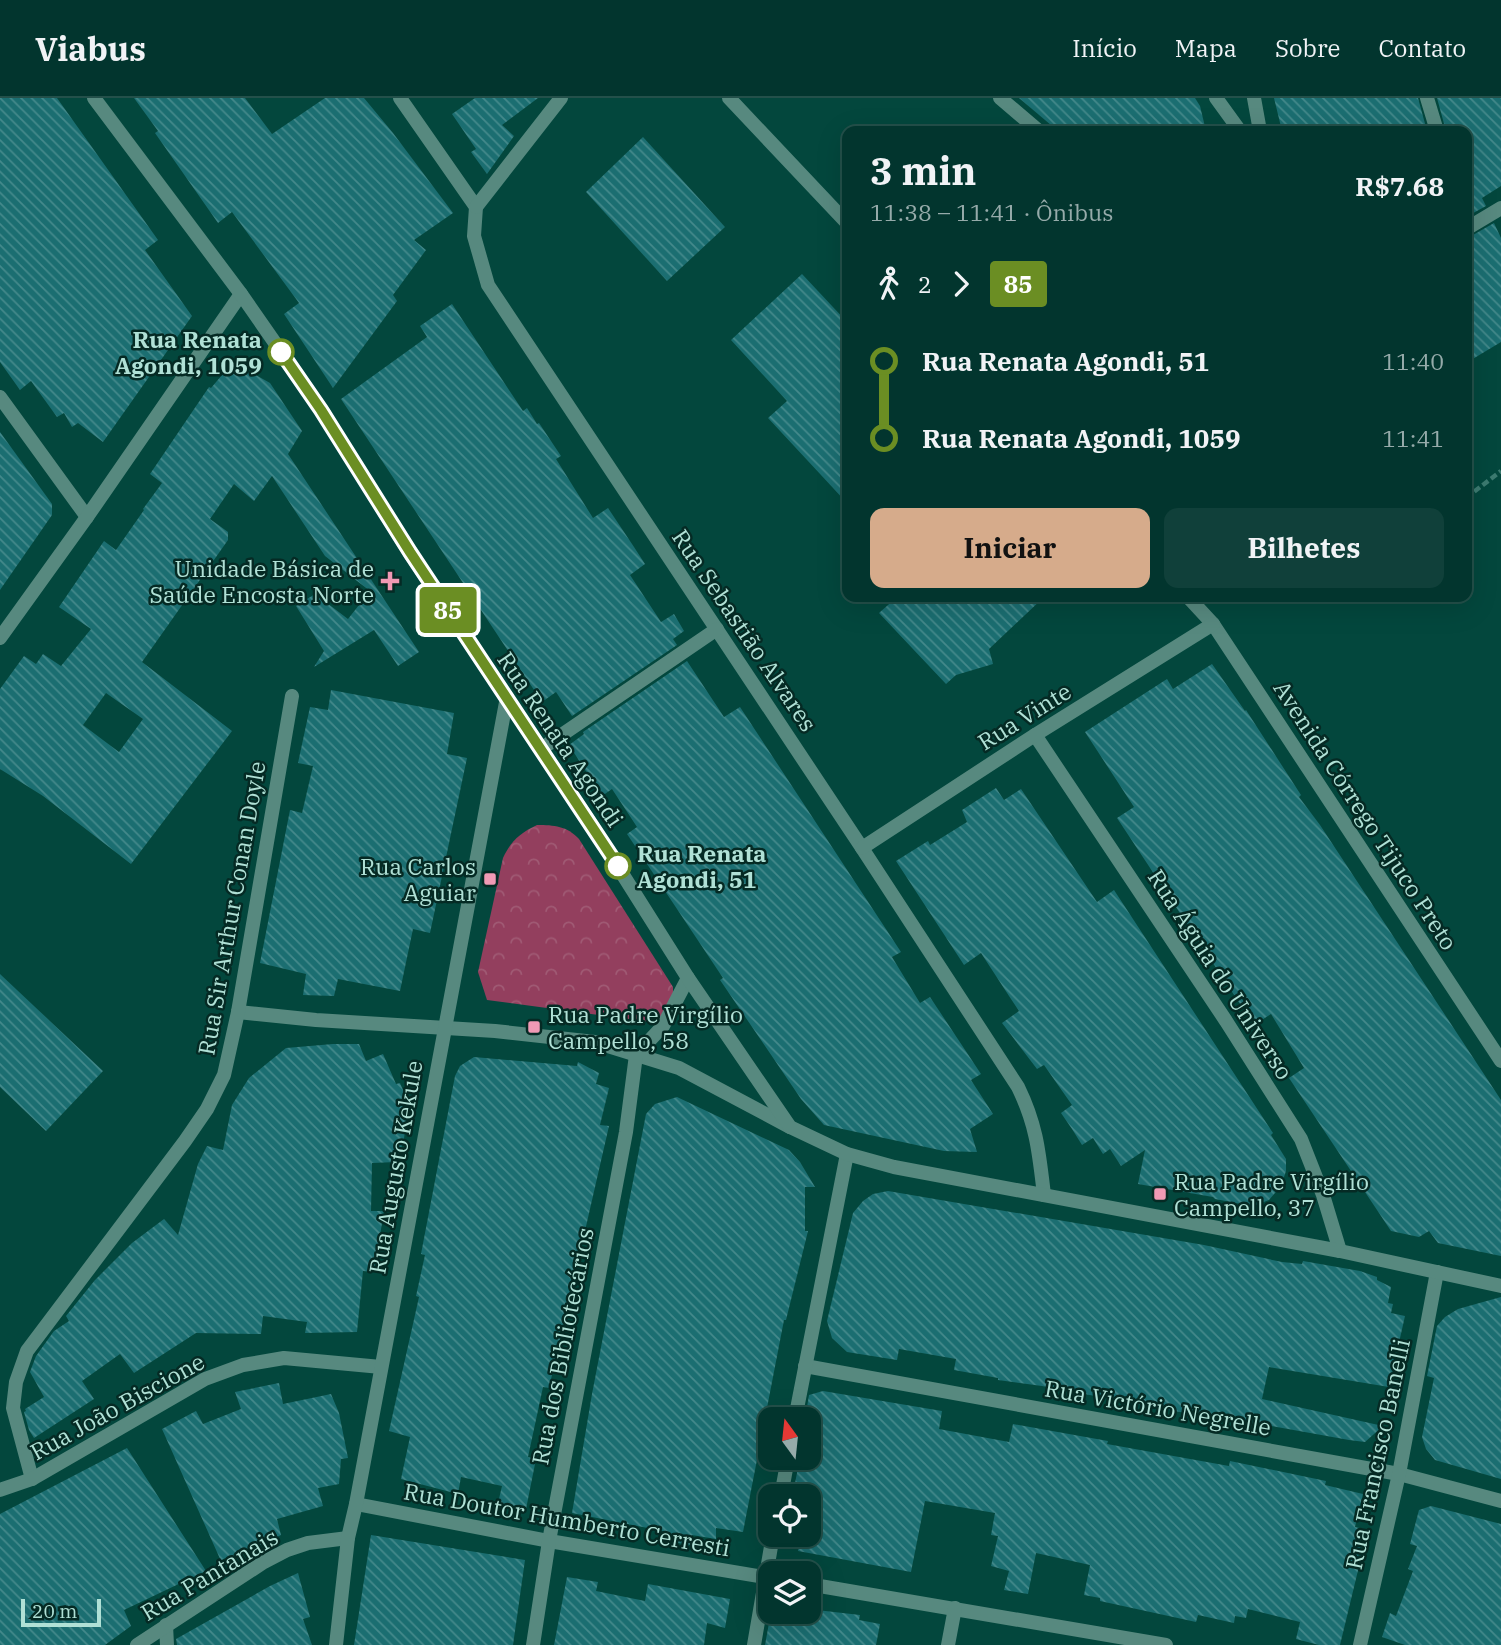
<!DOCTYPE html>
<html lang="pt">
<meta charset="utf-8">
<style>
body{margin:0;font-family:"IBM Plex Serif",serif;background:#10403a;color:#f1f3f6;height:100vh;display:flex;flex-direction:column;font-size:26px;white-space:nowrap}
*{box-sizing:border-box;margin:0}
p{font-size:23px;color:#96abaa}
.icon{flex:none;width:38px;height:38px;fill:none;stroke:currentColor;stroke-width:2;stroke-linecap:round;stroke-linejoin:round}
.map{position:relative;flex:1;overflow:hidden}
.drawer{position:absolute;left:842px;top:28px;width:630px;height:476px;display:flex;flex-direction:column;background:#02352e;border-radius:14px;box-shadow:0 7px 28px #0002,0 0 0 2px #23504a}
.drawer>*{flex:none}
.badge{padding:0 14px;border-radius:5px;font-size:24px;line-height:46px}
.needle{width:46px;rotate:345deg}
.buttons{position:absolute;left:758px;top:1309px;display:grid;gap:14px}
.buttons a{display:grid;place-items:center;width:63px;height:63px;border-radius:14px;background:#02352e;box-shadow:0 7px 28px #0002,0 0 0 2px #23504a;font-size:35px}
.scale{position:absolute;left:21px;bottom:18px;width:80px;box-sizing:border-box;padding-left:7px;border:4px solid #b0e1d6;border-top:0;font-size:19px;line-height:24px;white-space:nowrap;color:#b0e1d6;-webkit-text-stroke:5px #052a24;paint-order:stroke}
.map>.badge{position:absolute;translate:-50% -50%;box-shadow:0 0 0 4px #fff}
.legs{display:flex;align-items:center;gap:10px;height:77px;padding:0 28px;font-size:23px}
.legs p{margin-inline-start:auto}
.head{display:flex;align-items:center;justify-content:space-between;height:119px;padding:0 28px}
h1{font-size:38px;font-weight:700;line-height:52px}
.action{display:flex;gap:14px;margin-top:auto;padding:14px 28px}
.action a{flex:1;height:80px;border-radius:14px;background:#d6ab8b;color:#111;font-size:28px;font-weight:700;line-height:80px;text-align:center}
.action a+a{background:#10403a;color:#f1f3f6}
ul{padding:0 28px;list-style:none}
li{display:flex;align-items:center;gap:24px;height:77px;font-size:26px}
li i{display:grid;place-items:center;width:10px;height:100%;margin:0 9px;background:currentColor}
li i::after{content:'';width:18px;height:18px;margin:-9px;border:5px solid;border-radius:50%;background:#02352e}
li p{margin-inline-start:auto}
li:first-child i{background:linear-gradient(#0000 50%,currentColor 0)}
li:last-child i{background:linear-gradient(currentColor 50%,#0000 0)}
header{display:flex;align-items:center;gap:42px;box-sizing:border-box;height:98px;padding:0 35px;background:#02352e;border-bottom:2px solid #23504a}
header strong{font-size:33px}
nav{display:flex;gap:38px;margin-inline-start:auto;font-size:24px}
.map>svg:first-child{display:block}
.park{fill:url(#park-crowns)}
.building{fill:url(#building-back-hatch);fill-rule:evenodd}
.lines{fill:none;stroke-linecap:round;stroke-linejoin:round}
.path{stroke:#3c7a70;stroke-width:4.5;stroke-dasharray:7 3.5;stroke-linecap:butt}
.minor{stroke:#57897f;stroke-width:14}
.tertiary{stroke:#57897f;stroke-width:14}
.line-1-casing{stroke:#fff;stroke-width:16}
.line-1{stroke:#6b8e23;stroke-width:10}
.stop-1-dot{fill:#fff;stroke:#6b8e23;stroke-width:3.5}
.poi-dot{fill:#f09ab5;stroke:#052a24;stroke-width:2.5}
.labels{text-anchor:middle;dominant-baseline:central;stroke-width:5;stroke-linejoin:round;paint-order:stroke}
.stop-label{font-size:23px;font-weight:bold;fill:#b0e1d6;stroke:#052a24;text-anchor:end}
.poi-label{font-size:23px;fill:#b0e1d6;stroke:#052a24;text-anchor:end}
.street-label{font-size:23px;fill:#b0e1d6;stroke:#052a24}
</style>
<header>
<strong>Viabus</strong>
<nav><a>Início</a><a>Mapa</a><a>Sobre</a><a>Contato</a></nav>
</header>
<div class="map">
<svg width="1501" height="1547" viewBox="0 0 1501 1547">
<defs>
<pattern id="park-crowns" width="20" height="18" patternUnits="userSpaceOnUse" patternTransform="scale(1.75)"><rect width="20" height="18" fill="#933f5e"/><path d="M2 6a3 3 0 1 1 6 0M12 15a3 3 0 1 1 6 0" fill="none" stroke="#a05a74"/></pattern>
<pattern id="building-back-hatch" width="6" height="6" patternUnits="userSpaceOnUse" patternTransform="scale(1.75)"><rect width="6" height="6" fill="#1b6e71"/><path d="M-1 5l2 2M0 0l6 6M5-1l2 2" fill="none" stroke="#44898b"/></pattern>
</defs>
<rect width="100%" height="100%" fill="#03473d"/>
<path class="park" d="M537,727C554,727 567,728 579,741L673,889V927L487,902L478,874L503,760C511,743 520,735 537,727Z"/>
<g class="building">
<polygon points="0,0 57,0 158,142 145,152 192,218 103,344 78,325 72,329 64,315 57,319 31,283 20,292 0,264"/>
<polygon points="134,0 245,0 272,36 325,0 364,0 393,35 453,115 414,142 426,152 393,197 397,203 333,290 284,216 299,205 232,114 218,125 155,35 158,33"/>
<polygon points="475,0 538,0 502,27 514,38 487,76 471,54 476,51 452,16"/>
<polygon points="1019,0 1195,0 1200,8 1206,33 1058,33"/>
<polygon points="1274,0 1418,0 1427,33 1282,33"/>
<polygon points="1437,0 1501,0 1501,88 1482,100 1486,108 1466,119 1466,33 1446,33"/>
<polygon points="643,39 725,129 667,183 586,94"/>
<polygon points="1494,125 1501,140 1501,244 1466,265 1466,141"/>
<polygon points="802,176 847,224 847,405 768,320 787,303 731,242"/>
<polygon points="452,206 523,313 527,310 537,326 539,325 561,358 556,361 593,420 608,410 634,449 645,466 630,477 661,524 674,516 684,533 673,541 677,547 572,618 556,594 542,604 341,301 427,239 420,228"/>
<path d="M233,264L270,285L302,333L288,356L419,554L398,568L374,532L314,569L324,553L296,508L315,496L348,521L370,493L325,458L272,378L254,403L234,386L210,421L228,434V442L142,564L232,633L131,766L43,698L0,671V591L24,558L36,566L43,556L61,568L91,531L59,509L104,443L116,452L144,412L143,411L162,385L150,376L209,289L211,290ZM106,595L143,621L119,654L83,627Z"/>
<polygon points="0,334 52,406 52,417 0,492"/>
<polygon points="897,499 1044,499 989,551 993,566 956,577 946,586 879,515"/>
<polygon points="687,563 724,619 740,609 901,854 892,859 920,905 930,899 981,976 971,982 993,1016 970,1031 977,1054 944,1053 824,1027 801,1001 763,945 720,882 723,880 627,736 637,729 612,691 602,698 569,647 584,636 583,634"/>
<polygon points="1212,566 1245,613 1246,612 1301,697 1299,699 1320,727 1501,1002 1501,1158 1438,1145 1429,1133 1419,1139 1391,1133 1289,980 1304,970 1271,916 1254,927 1117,720 1134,709 1085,634 1167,581 1173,591"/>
<polygon points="331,592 454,615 447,656 467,660 430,835 413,831 400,893 338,881 334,898 303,897 306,876 260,865 290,712 302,715 313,668 298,665 310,609 328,612"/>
<polygon points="996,690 1004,702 1021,691 1097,804 1114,792 1273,1035 1271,1037 1286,1061 1286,1073 1281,1088 1269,1102 1256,1107 1246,1107 1215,1101 1213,1099 1138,1086 1145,1052 1121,1068 1110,1051 1103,1056 1093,1040 1082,1047 1072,1031 1061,1015 1072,1007 1044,967 1037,971 1002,925 1019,913 1009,898 981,855 964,867 896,763 928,743 930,747 967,724 962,712"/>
<polygon points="0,876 103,973 46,1033 0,989"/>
<polygon points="333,946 359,946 366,963 383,956 396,986 400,985 408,1004 404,1041 397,1064 372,1065 371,1113 384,1113 374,1174 363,1173 357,1234 305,1235 307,1224 263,1218 261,1236 196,1235 134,1275 120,1256 82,1283 94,1301 34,1340 29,1332 24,1314 26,1313 25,1311 44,1299 30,1274 36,1258 54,1233 69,1223 66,1218 95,1182 132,1145 164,1121 178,1137 198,1066 207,1048 223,1052 232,1007 249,980 286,950"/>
<polygon points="474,959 577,968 578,964 599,975 596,986 609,990 600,1027 609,1028 549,1290 543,1289 528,1359 536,1361 526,1411 498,1405 502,1388 461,1379 458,1396 401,1381 410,1339 389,1333 419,1199 416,1198 425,1157 421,1156 455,978 460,968"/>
<polygon points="677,999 789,1052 800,1064 815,1089 805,1089 805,1133 808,1133 786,1222 784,1222 743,1434 716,1430 716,1441 692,1437 690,1447 667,1443 668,1434 572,1415 592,1296 646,1016 655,1006"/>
<polygon points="888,1093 1204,1147 1282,1164 1302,1166 1303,1163 1360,1173 1377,1179 1377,1182 1391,1189 1388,1205 1393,1206 1391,1215 1405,1218 1389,1289 1269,1269 1262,1301 1383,1328 1365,1344 1349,1342 1254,1325 1254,1328 1042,1288 998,1282 998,1280 954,1272 956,1261 899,1251 897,1262 847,1254 832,1240 827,1223 853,1115 863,1103 873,1096"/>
<polygon points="1501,1199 1501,1381 1435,1362 1426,1351 1422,1339 1434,1280 1427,1278 1437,1228 1445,1219 1458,1211"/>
<polygon points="279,1285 283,1306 331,1296 339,1315 348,1360 341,1361 339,1386 318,1390 323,1408 277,1421 281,1437 227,1463 225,1460 221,1463 162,1331 196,1313 203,1326 241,1311 235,1294"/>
<polygon points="823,1293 942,1313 939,1331 1009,1344 1013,1326 1108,1343 1107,1346 1229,1368 1230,1363 1326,1383 1325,1387 1363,1396 1355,1429 1364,1431 1358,1459 1361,1460 1340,1547 1319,1547 1296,1541 1300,1524 1248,1511 1246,1520 1235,1518 1234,1525 1198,1517 1196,1524 1100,1503 1100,1500 1084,1497 1090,1467 1036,1455 1028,1496 1004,1492 1009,1473 991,1468 998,1438 991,1437 995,1415 925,1403 911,1474 798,1453 801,1437 808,1437 809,1393 794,1390 800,1360 808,1360 808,1321 805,1321 809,1297"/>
<polygon points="127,1350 206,1473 124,1512 131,1528 105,1547 0,1547 0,1416"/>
<polygon points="1431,1408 1501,1426 1501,1547 1405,1547 1382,1539 1390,1515 1396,1518 1413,1473 1408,1471 1417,1448 1410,1446 1419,1412"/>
<polygon points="371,1437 525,1462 513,1547 354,1547"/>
<polygon points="298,1475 310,1519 303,1521 312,1547 177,1547 176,1541 270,1488"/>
<polygon points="567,1479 598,1484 596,1493 645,1503 648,1486 730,1501 725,1530 707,1525 704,1547 554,1547"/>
<polygon points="808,1511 860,1517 859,1522 880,1526 876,1547 765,1547 771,1514 808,1514"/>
</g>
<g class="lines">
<polyline class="path" points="1466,400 1501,373"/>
<g class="minor">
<path d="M400,0L476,109L474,138L488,187L862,750L1018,989C1037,1028 1039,1055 1044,1097"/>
<polyline points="729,0 847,125"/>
<polyline points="1000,0 1039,33"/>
<polyline points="1216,0 1240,33"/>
<polyline points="1254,0 1260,33"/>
<polyline points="1427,0 1437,33"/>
<polyline points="476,109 561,0"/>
<polyline points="1466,131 1501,110"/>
<polyline points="0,299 87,419"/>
<polyline points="1188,499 1213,526 1501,963"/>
<polyline points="0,540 87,419 241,196"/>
<polyline points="1035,637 1226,923 1301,1041 1323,1097 1340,1153"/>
<polyline points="541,651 717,531"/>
<polyline points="862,750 1035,637 1213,526"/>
<polyline points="238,914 316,922 495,933 595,944 679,970 790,1029"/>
<polyline points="805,1268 1399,1376 1501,1403"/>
<polyline points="795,1321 847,1056"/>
<polyline points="32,1381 13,1310 16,1284 27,1253 185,1043 207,1011 224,977 238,914 292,598"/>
<polyline points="0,1392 32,1381 205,1281 243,1267 284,1260 381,1269"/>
<polyline points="781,1398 788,1360"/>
<polyline points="356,1406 549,1443 770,1480"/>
<polyline points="808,1486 1166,1547"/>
<polyline points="166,1527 167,1547"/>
<polyline points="137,1547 264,1464 287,1452 308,1445 348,1440"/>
<polyline points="336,1547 348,1440 356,1406 507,599"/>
<polyline points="533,1547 549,1443 626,1034 636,957 663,928 688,880"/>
<polyline points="754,1547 773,1437"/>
<polyline points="948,1547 955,1510"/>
<polyline points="1360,1547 1399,1376 1437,1174"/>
</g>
<polyline class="tertiary" points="94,0 241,196 321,311 409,454 589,723 688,880 790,1029 847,1056 894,1069 1340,1153 1501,1188"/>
</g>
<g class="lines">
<g class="line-1-casing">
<polyline id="line-1" points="281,254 321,312 410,454 618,768"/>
</g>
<use href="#line-1" class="line-1"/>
</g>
<g class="stop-1-dot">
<circle cx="281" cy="254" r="12"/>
<circle cx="618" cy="768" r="12"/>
</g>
<g class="poi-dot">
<path d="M386.5 472.5h7v7h7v7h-7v7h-7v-7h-7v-7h7z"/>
<rect x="483" y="774" width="14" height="14" rx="3.5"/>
<rect x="527" y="922" width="14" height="14" rx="3.5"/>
<rect x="1153" y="1089" width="14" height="14" rx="3.5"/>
</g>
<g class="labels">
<g class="stop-label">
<text x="262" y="241">Rua Renata<tspan x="262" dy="26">Agondi, 1059</tspan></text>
<text x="637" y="755" text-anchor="start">Rua Renata<tspan x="637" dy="26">Agondi, 51</tspan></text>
</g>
<g class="poi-label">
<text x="374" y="470">Unidade Básica de<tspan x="374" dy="26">Saúde Encosta Norte</tspan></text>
<text x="476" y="768">Rua Carlos<tspan x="476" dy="26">Aguiar</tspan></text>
<text x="548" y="916" text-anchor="start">Rua Padre Virgílio<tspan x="548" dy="26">Campello, 58</tspan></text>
<text x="1174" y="1083" text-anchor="start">Rua Padre Virgílio<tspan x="1174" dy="26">Campello, 37</tspan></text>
</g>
<g class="street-label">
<text transform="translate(745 532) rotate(56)">Rua Sebastião Alvares</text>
<text transform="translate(1024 618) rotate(-32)">Rua Vinte</text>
<text transform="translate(561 641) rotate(56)">Rua Renata Agondi</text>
<text transform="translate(1366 717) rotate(57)">Avenida Córrego Tijuco Preto</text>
<text transform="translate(231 810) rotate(-80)">Rua Sir Arthur Conan Doyle</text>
<text transform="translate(1221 876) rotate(57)">Rua Águia do Universo</text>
<text transform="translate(395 1069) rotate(-80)">Rua Augusto Kekule</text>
<text transform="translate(562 1248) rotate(-79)">Rua dos Bibliotecários</text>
<text transform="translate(117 1308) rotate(-29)">Rua João Biscione</text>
<text transform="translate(1158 1309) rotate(10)">Rua Victório Negrelle</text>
<text transform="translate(1377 1356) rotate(-78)">Rua Francisco Banelli</text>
<text transform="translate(567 1421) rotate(10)">Rua Doutor Humberto Cerresti</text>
<text transform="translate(209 1476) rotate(-31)">Rua Pantanais</text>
</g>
</g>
</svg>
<div class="buttons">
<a><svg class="needle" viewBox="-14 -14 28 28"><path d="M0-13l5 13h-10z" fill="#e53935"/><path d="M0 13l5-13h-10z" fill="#96abaa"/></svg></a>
<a><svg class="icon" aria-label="locate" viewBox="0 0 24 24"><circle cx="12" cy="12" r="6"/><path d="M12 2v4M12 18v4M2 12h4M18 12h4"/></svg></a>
<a><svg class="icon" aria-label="layers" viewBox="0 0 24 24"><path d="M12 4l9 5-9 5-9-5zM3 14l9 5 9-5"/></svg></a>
</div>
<div class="scale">20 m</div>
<b class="badge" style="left:448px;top:512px;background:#6b8e23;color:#fff">85</b>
<section class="drawer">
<div class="head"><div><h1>3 min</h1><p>11:38 – 11:41 · Ônibus</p></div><b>R$7.68</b></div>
<div class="legs"><svg class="icon" aria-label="walk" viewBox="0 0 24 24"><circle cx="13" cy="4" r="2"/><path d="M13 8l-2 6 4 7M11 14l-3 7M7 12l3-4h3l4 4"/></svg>2<svg class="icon" aria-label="forward" viewBox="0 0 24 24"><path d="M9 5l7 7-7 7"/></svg><b class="badge" style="background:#6b8e23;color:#fff">85</b></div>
<ul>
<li><i style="color:#6b8e23"></i><b>Rua Renata Agondi, 51</b><p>11:40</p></li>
<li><i style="color:#6b8e23"></i><b>Rua Renata Agondi, 1059</b><p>11:41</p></li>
</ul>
<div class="action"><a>Iniciar</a><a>Bilhetes</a></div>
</section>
</div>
